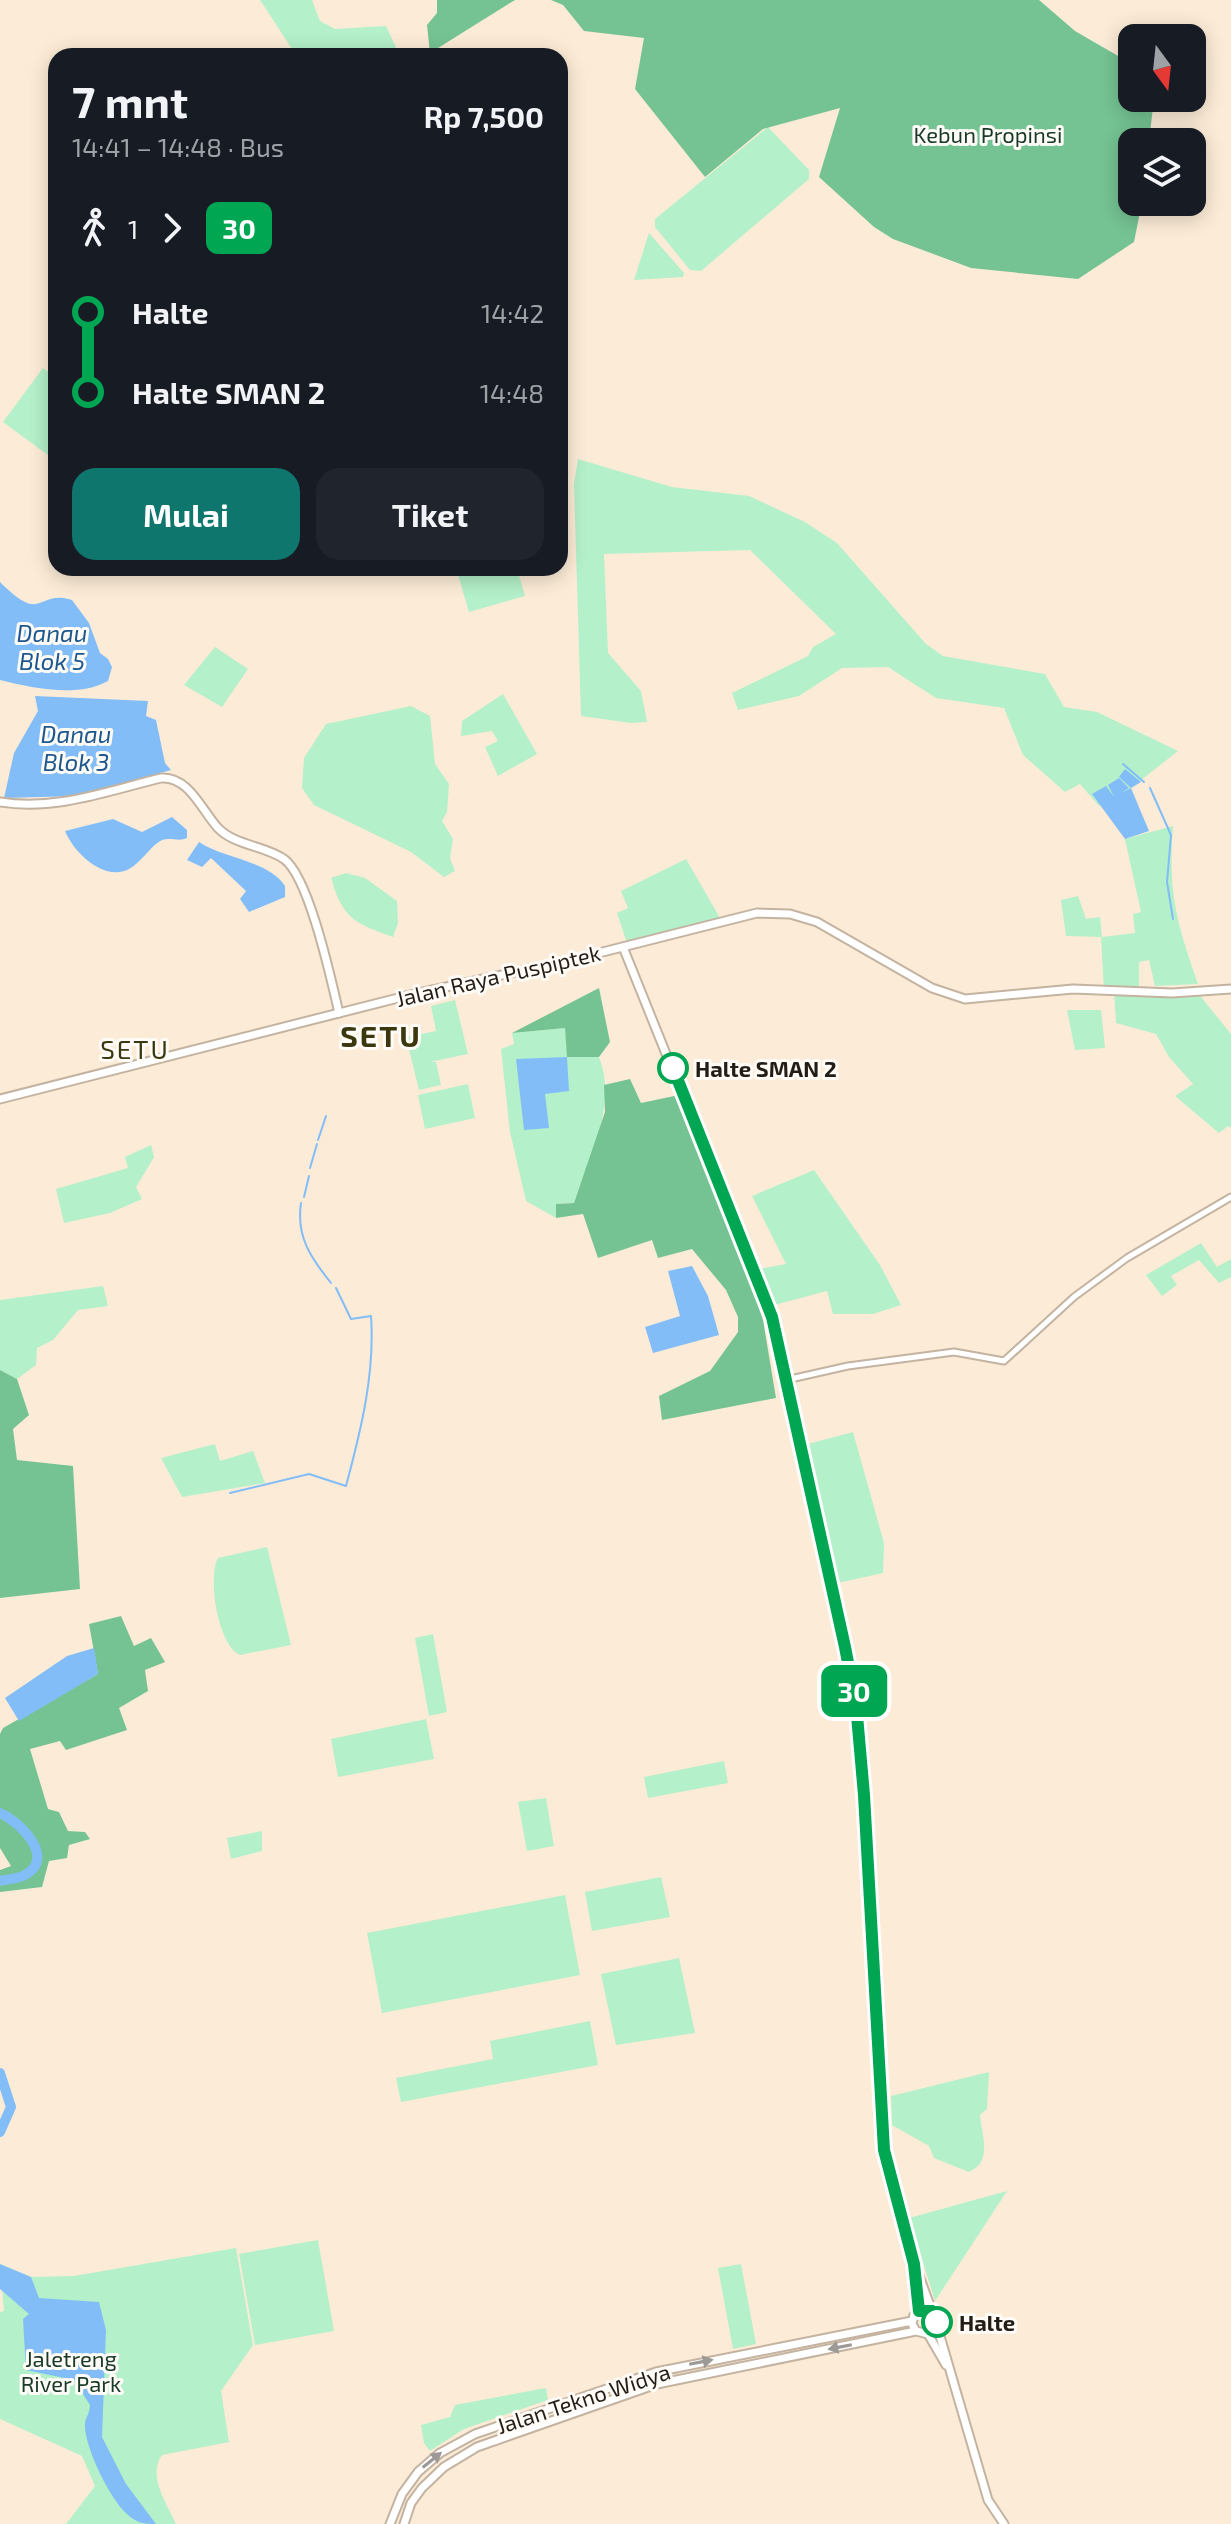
<!DOCTYPE html>
<html lang="id">
<meta charset="utf-8">
<style>
body{margin:0;font-family:"Exo 2",sans-serif;background:#20242c;color:#f1f3f6;height:100vh;display:flex;flex-direction:column;font-size:30px;white-space:nowrap}
*{box-sizing:border-box;margin:0}
p{font-size:26px;color:#9ea1a6}
.icon{flex:none;width:44px;height:44px;fill:none;stroke:currentColor;stroke-width:2;stroke-linecap:round;stroke-linejoin:round}
.map{position:relative;flex:1;overflow:hidden}
.drawer{position:absolute;left:48px;top:48px;width:520px;height:528px;display:flex;flex-direction:column;background:#171b24;border-radius:24px;box-shadow:0 4px 20px #0003}
.drawer>*{flex:none}
.badge{padding:0 16px;border-radius:12px;font-size:28px;line-height:52px}
.needle{width:52px;rotate:165deg}
.tools{position:absolute;left:1118px;top:24px;display:grid;gap:16px}
.tools a{display:grid;place-items:center;width:88px;height:88px;border-radius:16px;background:#171b24;box-shadow:0 4px 20px #0003;font-size:40px}
.map>.badge{position:absolute;translate:-50% -50%;box-shadow:0 0 0 4px #fff}
.legs{display:flex;align-items:center;gap:12px;height:88px;padding:0 24px;font-size:26px}
.legs p{margin-inline-start:auto}
.head{display:flex;align-items:center;justify-content:space-between;height:136px;padding:0 24px}
h1{font-size:44px;font-weight:700;line-height:60px}
.cta{display:flex;gap:16px;margin-top:auto;padding:16px 24px}
.cta a{flex:1;height:92px;border-radius:24px;background:#0f766e;color:#fff;font-size:32px;font-weight:700;line-height:92px;text-align:center}
.cta a+a{background:#20242c;color:#f1f3f6}
ul{padding:0 24px;list-style:none}
li{display:flex;align-items:center;gap:28px;height:80px;font-size:30px}
li i{display:grid;place-items:center;width:12px;height:100%;margin:0 10px;background:currentColor}
li i::after{content:'';width:20px;height:20px;margin:-10px;border:6px solid;border-radius:50%;background:#171b24}
li p{margin-inline-start:auto}
li:first-child i{background:linear-gradient(#0000 50%,currentColor 0)}
li:last-child i{background:linear-gradient(currentColor 50%,#0000 0)}
.map>svg:first-child{display:block}
.green{fill:#b4f0c9}
.forest{fill:#75c393}
.water{fill:#82bdf8}
.lines{fill:none;stroke-linecap:round;stroke-linejoin:round}
.stream{stroke:#82bdf8;stroke-width:2}
.river{stroke:#82bdf8;stroke-width:10}
.minor-casing{stroke:#c3b3a0;stroke-width:9}
.major-casing{stroke:#c3b3a0;stroke-width:11}
.minor{stroke:#fff;stroke-width:5}
.major{stroke:#fff;stroke-width:7}
.oneway{fill:#9c9996}
.line-1-casing{stroke:#fff;stroke-width:18}
.line-1{stroke:#00a651;stroke-width:12}
.stop-1-dot{fill:#fff;stroke:#00a651;stroke-width:4}
.labels{text-anchor:middle;dominant-baseline:central;stroke-width:6;stroke-linejoin:round;paint-order:stroke}
.park-label{font-size:22px;fill:#183a26;stroke:#fffbf7}
.street-label{font-size:22px;fill:#231d16;stroke:#fffbf7}
.stop-label{font-size:22px;font-weight:bold;fill:#231d16;stroke:#fffbf7;text-anchor:start}
.water-label{font-size:24px;font-style:italic;fill:#1c588f;stroke:#fffbf7}
.quarter-label{font-size:26px;letter-spacing:2px;fill:#3b380f;stroke:#fffbf7}
.district-label{font-size:30px;font-weight:bold;letter-spacing:2px;fill:#3b380f;stroke:#fffbf7}
</style>
<div class="map">
<svg width="1231" height="2524" viewBox="0 0 1231 2524">
<rect width="100%" height="100%" fill="#fcecd7"/>
<g class="green">
<polygon points="260,0 312,0 320,21 335,29 386,26 400,56 313,56 294,52"/>
<polygon points="768,127 809,170 809,179 701,271 690,270 655,227 655,219"/>
<polygon points="649,233 684,273 683,277 634,280"/>
<polygon points="43,368 56,377 56,461 3,422"/>
<polygon points="578,459 672,487 749,496 805,522 837,543 926,644 943,656 1045,674 1064,707 1097,712 1178,751 1131,788 1099,806 1080,784 1065,792 1023,755 1004,708 936,698 888,667 842,668 799,696 738,710 732,693 808,656 813,647 836,634 750,550 604,554 608,653 641,691 647,722 631,723 581,716 574,484"/>
<polygon points="456,568 517,568 525,596 469,612"/>
<polygon points="215,647 248,669 222,707 184,685"/>
<polygon points="503,694 537,754 498,776 485,747 498,741 492,731 461,736 462,721"/>
<polygon points="411,706 430,716 435,764 449,784 447,812 442,821 453,839 450,858 455,871 444,877 411,852 314,805 302,788 304,758 326,724"/>
<path d="M1173,826C1168,893 1176,921 1198,984L1155,986L1149,960L1139,962V991L1197,992L1231,1034V1128L1228,1126L1219,1133L1175,1096L1193,1084L1169,1057L1156,1034L1116,1023L1114,992L1104,991L1101,937L1066,936L1061,900L1078,896L1086,919L1100,917L1102,937L1135,933L1133,914L1141,912L1125,839Z"/>
<polygon points="686,859 720,918 628,946 617,913 628,908 621,891"/>
<path d="M346,873L365,878L397,901L398,923L393,937C354,923 343,919 331,878Z"/>
<polygon points="455,1000 468,1054 430,1062 436,1062 441,1085 419,1090 406,1037 436,1031 431,1006"/>
<polygon points="1067,1010 1101,1010 1105,1048 1075,1050"/>
<path d="M565,1028L568,1057H599C618,1105 589,1158 574,1203L556,1204V1218L526,1201L510,1132L501,1049L514,1044L512,1033Z"/>
<polygon points="468,1084 475,1118 425,1129 418,1095"/>
<polygon points="151,1145 154,1157 136,1187 142,1199 110,1213 64,1223 56,1189 128,1168 125,1157"/>
<polygon points="814,1170 880,1265 901,1305 873,1314 833,1314 827,1291 767,1307 759,1269 786,1264 752,1196"/>
<polygon points="1201,1243 1217,1267 1231,1259 1231,1277 1219,1283 1199,1260 1171,1276 1177,1285 1162,1296 1146,1275"/>
<polygon points="103,1286 108,1306 78,1310 53,1340 37,1348 36,1365 17,1379 0,1370 0,1300"/>
<polygon points="853,1432 884,1543 883,1573 833,1584 800,1446"/>
<polygon points="215,1444 220,1461 253,1451 265,1483 182,1497 161,1458"/>
<path d="M267,1547L291,1645L240,1655C218,1646 207,1577 218,1558Z"/>
<polygon points="433,1634 447,1712 429,1716 415,1638"/>
<polygon points="426,1719 434,1759 338,1777 331,1739"/>
<polygon points="724,1761 728,1783 648,1798 644,1777"/>
<polygon points="546,1798 554,1846 527,1851 518,1802"/>
<polygon points="262,1831 262,1851 231,1859 227,1838"/>
<polygon points="661,1877 670,1917 592,1931 585,1892"/>
<polygon points="565,1895 580,1975 382,2013 367,1933"/>
<polygon points="679,1958 695,2033 616,2045 601,1974"/>
<polygon points="590,2021 598,2065 401,2102 396,2078 493,2059 490,2041"/>
<path d="M989,2072L987,2109L980,2115C982,2138 993,2161 969,2172L934,2158L929,2146L892,2125L891,2096Z"/>
<polygon points="1007,2191 935,2301 909,2218"/>
<polygon points="318,2240 334,2331 255,2345 239,2254"/>
<path d="M236,2248L253,2345L221,2391L229,2442L162,2455C147,2475 167,2504 176,2524H66L95,2486L82,2456L0,2419V2312L4,2311L0,2264L31,2277L74,2276Z"/>
<polygon points="741,2264 756,2344 733,2349 718,2268"/>
<polygon points="546,2388 548,2400 464,2429 430,2451 424,2443 421,2425 450,2417 455,2405"/>
</g>
<g class="forest">
<polygon points="437,0 515,0 430,53 427,25 437,13"/>
<polygon points="551,0 1039,0 1075,31 1132,64 1132,98 1154,98 1149,142 1132,142 1132,202 1142,202 1134,242 1078,279 971,268 893,239 874,227 819,177 840,108 763,129 705,177 635,89 644,38 584,31 563,5"/>
<polygon points="599,988 610,1042 599,1057 567,1057 565,1028 512,1033"/>
<polygon points="630,1079 641,1103 679,1095 738,1241 763,1320 776,1398 662,1420 659,1396 710,1371 738,1332 738,1317 726,1290 692,1249 658,1258 652,1240 598,1258 583,1214 556,1218 556,1204 574,1203 605,1112 604,1085"/>
<polygon points="0,1370 17,1379 29,1415 13,1429 17,1460 73,1466 80,1589 0,1598"/>
<polygon points="121,1616 134,1646 151,1638 165,1662 145,1670 148,1691 119,1708 127,1730 66,1750 60,1741 30,1749 48,1809 59,1812 68,1831 85,1832 90,1839 69,1845 67,1858 49,1861 42,1887 0,1892 0,1870 11,1866 0,1848 0,1734 3,1728 98,1674 89,1624"/>
</g>
<g class="water">
<path d="M0,582C44,626 36,589 72,600L89,623L100,653L108,659L112,667L108,681C78,698 32,688 0,680Z"/>
<polygon points="35,696 148,701 146,716 156,720 165,763 171,770 77,796 4,798 14,753 38,711"/>
<polygon points="1125,769 1141,782 1131,788 1149,831 1125,839 1092,794 1106,786 1114,797 1108,785 1119,778 1129,788 1121,793 1131,788 1119,777"/>
<path d="M172,817L187,830V838C179,842 171,837 162,840C150,846 142,862 129,869C104,882 74,853 65,831L113,819L142,832Z"/>
<path d="M199,842C224,859 268,860 285,886V897L249,912L240,899L246,891L211,858L202,867L187,860Z"/>
<polygon points="567,1057 569,1091 545,1094 549,1128 524,1130 516,1059"/>
<polygon points="692,1266 708,1296 719,1335 653,1353 645,1327 680,1316 668,1271"/>
<polygon points="94,1648 98,1674 19,1721 5,1698 67,1656"/>
<path d="M0,2264L31,2277L39,2298L99,2302L106,2330L102,2437L126,2484L156,2524C144,2524 136,2523 127,2514C111,2501 83,2445 85,2423C86,2417 90,2412 90,2405L74,2380L26,2370L23,2319L29,2314L0,2289Z"/>
</g>
<g class="lines">
<g class="stream">
<polyline points="1123,764 1144,782"/>
<polyline points="1150,788 1171,835 1167,882 1173,919"/>
<polyline points="318,1140 326,1116"/>
<polyline points="310,1168 317,1144"/>
<polyline points="304,1197 309,1176"/>
<path d="M301,1203C296,1237 311,1258 331,1283"/>
<path d="M230,1493L309,1474L346,1486C361,1430 375,1374 371,1316L351,1319L336,1288"/>
</g>
<g class="river">
<path d="M0,1813C19,1821 57,1858 25,1875C18,1879 8,1879 0,1881"/>
<polyline points="0,2073 11,2107 0,2132"/>
</g>
<g class="minor-casing">
<polyline id="minor" points="786,1380 848,1366 954,1352 1004,1361 1074,1297 1127,1258 1231,1197"/>
</g>
<g class="major-casing">
<g id="major">
<path d="M0,802C56,811 107,791 161,778C189,776 202,811 218,828C234,845 265,846 284,859C309,877 331,979 339,1013"/>
<polyline points="623,947 772,1317 845,1647 856,1704 864,1795 884,2150 914,2264 919,2311"/>
<polyline points="0,1099 414,994 571,960 757,913 790,914 817,922 932,988 965,999 1073,989 1172,993 1231,989"/>
<polyline points="915,2265 932,2311"/>
<polyline points="937,2326 988,2500 1004,2524"/>
<polyline points="928,2334 946,2365"/>
<polyline points="390,2524 402,2494 418,2472 440,2453 475,2434 656,2372 912,2321"/>
<polyline points="404,2524 411,2503 422,2488 444,2467 477,2447 657,2384 916,2331 928,2334 937,2326 932,2311 924,2309 914,2315 912,2324 916,2331"/>
</g>
</g>
<use href="#minor" class="minor"/>
<use href="#major" class="major"/>
</g>
<defs><path id="oneway-solid" d="M-6-.8H1V-3.2L6.5 0L1 3.2V.8H-6Z" transform="scale(2)"/></defs>
<g class="oneway">
<use href="#oneway-solid" transform="translate(840 2347) rotate(169)"/>
<use href="#oneway-solid" transform="translate(701 2362) rotate(-11)"/>
<use href="#oneway-solid" transform="translate(432 2460) rotate(-39)"/>
</g>
<g class="lines">
<g class="line-1-casing">
<polyline id="line-1" points="673,1068 772,1317 845,1647 856,1704 864,1795 884,2150 914,2264 919,2311 932,2311 937,2322"/>
</g>
<use href="#line-1" class="line-1"/>
</g>
<g class="stop-1-dot">
<circle cx="673" cy="1068" r="14"/>
<circle cx="937" cy="2322" r="14"/>
</g>
<g class="labels">
<g class="park-label">
<text x="988" y="134">Kebun Propinsi</text>
<text x="71" y="2358">Jaletreng<tspan x="71" dy="25">River Park</tspan></text>
</g>
<g class="street-label">
<text transform="translate(498 975) rotate(-13)">Jalan Raya Puspiptek</text>
<text transform="translate(583 2398) rotate(-18)">Jalan Tekno Widya</text>
</g>
<g class="stop-label">
<text x="695" y="1068">Halte SMAN 2</text>
<text x="959" y="2322">Halte</text>
</g>
<g class="water-label">
<text x="52" y="632">Danau<tspan x="52" dy="28">Blok 5</tspan></text>
<text x="76" y="733">Danau<tspan x="76" dy="28">Blok 3</tspan></text>
</g>
<g class="quarter-label">
<text x="135" y="1048">SETU</text>
</g>
<g class="district-label">
<text x="381" y="1035">SETU</text>
</g>
</g>
</svg>
<div class="tools">
<a><svg class="needle" viewBox="-14 -14 28 28"><path d="M0-13l5 13h-10z" fill="#e53935"/><path d="M0 13l5-13h-10z" fill="#9ea1a6"/></svg></a>
<a><svg class="icon" aria-label="layers" viewBox="0 0 24 24"><path d="M12 4l9 5-9 5-9-5zM3 14l9 5 9-5"/></svg></a>
</div>
<b class="badge" style="left:854px;top:1691px;background:#00a651;color:#fff">30</b>
<section class="drawer">
<div class="head"><div><h1>7 mnt</h1><p>14:41 – 14:48 · Bus</p></div><b>Rp 7,500</b></div>
<div class="legs"><svg class="icon" aria-label="walk" viewBox="0 0 24 24"><circle cx="13" cy="4" r="2"/><path d="M13 8l-2 6 4 7M11 14l-3 7M7 12l3-4h3l4 4"/></svg>1<svg class="icon" aria-label="forward" viewBox="0 0 24 24"><path d="M9 5l7 7-7 7"/></svg><b class="badge" style="background:#00a651;color:#fff">30</b></div>
<ul>
<li><i style="color:#00a651"></i><b>Halte</b><p>14:42</p></li>
<li><i style="color:#00a651"></i><b>Halte SMAN 2</b><p>14:48</p></li>
</ul>
<div class="cta"><a>Mulai</a><a>Tiket</a></div>
</section>
</div>
